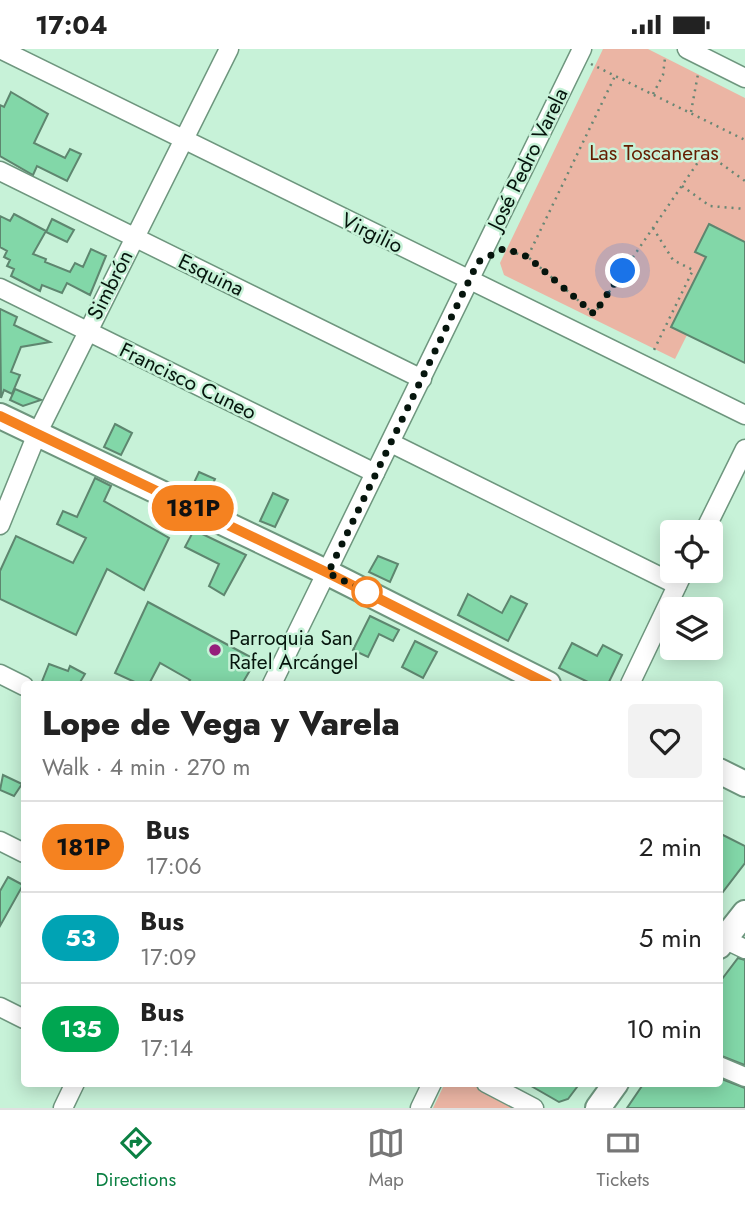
<!DOCTYPE html>
<meta charset="utf-8">
<style>
body{margin:0;font-family:Jost,sans-serif;background:#f2f2f2;color:#222;height:100vh;display:flex;flex-direction:column;font-size:26px;white-space:nowrap}
*{box-sizing:border-box;margin:0}
p{font-size:23px;color:#767676}
.icon{flex:none;width:38px;height:38px;fill:none;stroke:currentColor;stroke-width:2;stroke-linecap:round;stroke-linejoin:round}
.map{position:relative;flex:1;overflow:hidden}
.sheet{position:absolute;left:21px;top:632px;width:702px;height:406px;display:flex;flex-direction:column;background:#fff;border-radius:7px;box-shadow:0 4px 18px #0003}
.sheet>*{flex:none}
.badge{padding:0 14px;border-radius:23px;font-size:24px;line-height:46px}
.buttons{position:absolute;left:660px;top:471px;display:grid;gap:14px}
.buttons a{display:grid;place-items:center;width:63px;height:63px;border-radius:7px;background:#fff;box-shadow:0 4px 18px #0003;font-size:35px}
.you{position:absolute;width:35px;height:35px;margin:-18px;border:5px solid #fff;border-radius:50%;background:#1a73e8;box-shadow:0 0 0 10px #1a73e833}
.map>.badge{position:absolute;translate:-50% -50%;box-shadow:0 0 0 4px #fff}
.round{display:grid;place-items:center;flex:none;width:74px;height:74px;border-radius:7px;background:#f2f2f2}
.headline{display:flex;align-items:center;justify-content:space-between;height:119px;padding:0 21px}
h1{font-size:33px;font-weight:800;line-height:52px}
ul{padding:0;list-style:none}
li{display:flex;align-items:center;gap:21px;height:91px;padding:0 21px;border-top:2px solid #e0e0e0}
li div{flex:1}
li b{display:block;font-size:26px}
li em{font-style:normal}
li .badge{min-width:77px;font-weight:700;text-align:center}
.status{display:flex;justify-content:space-between;align-items:center;height:49px;padding:0 35px;background:#fff;direction:ltr}
.status svg{height:19px;fill:currentColor}
.tabs{display:flex;justify-content:space-around;align-items:center;height:98px;border-top:2px solid #e0e0e0;background:#fff;font-size:19px;color:#767676}
.tabs a{display:grid;justify-items:center;gap:4px}
.tabs .current{color:#0b8043}
.map>svg:first-child{display:block}
.green{fill:#ebb5a4}
.building{fill:#82d7a8;stroke:#5e866f;stroke-width:2}
.lines{fill:none;stroke-linecap:round;stroke-linejoin:round}
.minor-casing{stroke:#6e967e;stroke-width:21}
.secondary-casing{stroke:#6e967e;stroke-width:28}
.path{stroke:#688674;stroke-width:2.5;stroke-dasharray:2 5;stroke-linecap:butt}
.minor{stroke:#fff;stroke-width:18}
.secondary{stroke:#fff;stroke-width:24}
.line-casing{stroke:#fff;stroke-width:16}
.line{stroke:#f58220;stroke-width:10}
.walk{stroke:#06150d;stroke-width:7;stroke-dasharray:0 12.6}
.stop-dot{fill:#fff;stroke:#f58220;stroke-width:3.5}
.poi-dot{fill:#951e7b;stroke:#c7f2d8;stroke-width:2.5}
.labels{text-anchor:middle;dominant-baseline:central;stroke-width:5;stroke-linejoin:round;paint-order:stroke}
.park-label{font-size:21px;fill:#641c00;stroke:#c7f2d8}
.street-label{font-size:21px;fill:#06150d;stroke:#c7f2d8}
.poi-label{font-size:21px;fill:#06150d;stroke:#c7f2d8;text-anchor:start}
</style>
<div class="status"><b>17:04</b><svg viewBox="0 0 49 12"><path d="M0 12V9h3v3zM5 12V6h3v6zM10 12V3h3v9zM15 12V0h3v12zM26 1h20v11H26zM47 4h2v5h-2z"/></svg></div>
<div class="map">
<svg width="745" height="1059" viewBox="0 0 745 1059">
<rect width="100%" height="100%" fill="#c7f2d8"/>
<g class="green">
<polygon points="603,0 648,0 745,49 745,193 709,175 706,208 672,278 687,286 675,310 504,226 500,214"/>
<polygon points="445,1034 471,1034 518,1059 433,1059"/>
</g>
<g class="building">
<polygon points="11,43 48,65 34,94 65,109 70,100 81,105 67,132 37,117 33,126 0,107 0,56 4,58"/>
<polygon points="14,165 46,182 33,205 46,210 45,213 70,223 75,214 83,218 91,200 106,207 90,246 67,234 62,244 42,236 40,242 11,227 14,220 7,217 10,211 4,208 7,202 0,198 0,167 10,172"/>
<polygon points="52,170 74,181 67,193 46,183"/>
<polygon points="709,175 745,193 745,314 671,278 706,208 695,203"/>
<polygon points="0,260 17,268 14,276 50,293 21,298 11,323 20,326 12,345 4,341 1,349"/>
<polygon points="15,340 41,351 23,357 10,351"/>
<polygon points="115,375 132,384 121,406 104,398"/>
<polygon points="199,423 215,430 208,446 192,438"/>
<polygon points="95,429 111,437 104,452 169,489 144,541 107,520 76,586 0,550 0,522 16,487 73,514 86,489 57,475 63,462 77,468"/>
<polygon points="273,444 288,451 275,478 260,472"/>
<polygon points="194,481 246,506 224,546 209,537 219,515 185,498"/>
<polygon points="378,507 398,515 390,533 369,523"/>
<polygon points="468,545 502,564 511,547 527,555 508,592 458,566"/>
<polygon points="148,553 256,611 242,635 187,635 190,631 160,614 149,635 139,635 115,624"/>
<polygon points="370,567 399,581 393,592 379,585 368,608 353,601"/>
<polygon points="415,592 437,603 423,629 402,618"/>
<polygon points="572,594 597,607 603,596 622,606 608,635 592,635 559,619"/>
<polygon points="49,615 68,622 70,617 85,625 79,635 41,635"/>
<polygon points="3,726 22,735 14,747 0,741"/>
<polygon points="719,784 745,797 745,814 719,848"/>
<polygon points="8,828 23,836 0,877 0,842"/>
<polygon points="738,909 745,911 745,1016 719,1006 719,934"/>
<polygon points="719,1029 745,1039 745,1059 627,1059 644,1034 719,1034"/>
<polygon points="526,1034 580,1034 568,1050 559,1053"/>
</g>
<g class="lines">
<g class="minor-casing">
<g id="minor">
<polyline points="0,0 745,366"/>
<polyline points="687,0 745,29"/>
<polyline points="0,122 422,330"/>
<polyline points="0,239 375,424"/>
<polyline points="391,394 677,536"/>
<polyline points="0,476 37,385 229,0"/>
<polyline points="704,483 745,400"/>
<polyline points="0,625 24,637"/>
<polyline points="272,635 582,0"/>
<polyline points="630,635 684,522"/>
<polyline points="0,792 24,804"/>
<polyline points="724,890 745,900"/>
<polyline points="0,958 24,970"/>
<polyline points="719,1017 745,1028"/>
<polyline points="486,1034 534,1059"/>
<polyline points="63,1059 75,1034"/>
<polyline points="420,1059 432,1034"/>
</g>
</g>
<g class="secondary-casing">
<g id="secondary">
<polyline points="0,367 328,524 548,635"/>
<polyline points="719,722 745,735"/>
<polyline points="719,897 745,864"/>
<polyline points="598,1059 616,1034"/>
</g>
</g>
<g class="path">
<polyline points="591,15 745,91"/>
<polyline points="653,45 663,26 665,9"/>
<polyline points="691,63 698,25"/>
<polyline points="682,137 710,157 745,160"/>
<polyline points="653,179 673,211 693,221 653,303"/>
<polyline points="503,200 528,208 594,265 705,103 745,132"/>
<polyline points="528,207 615,27"/>
</g>
<use href="#minor" class="minor"/>
<use href="#secondary" class="secondary"/>
</g>
<g class="lines">
<g class="line-casing">
<polyline id="line" points="0,367 328,524 548,635"/>
</g>
<use href="#line" class="line"/>
<polyline class="walk" points="367,543 328,524 478,213 505,199 528,208 594,265 623,222"/>
</g>
<circle class="stop-dot" cx="367" cy="543" r="14"/>
<circle class="poi-dot" cx="215" cy="601" r="7"/>
<g class="labels">
<g class="park-label">
<text x="654" y="104">Las Toscaneras</text>
</g>
<g class="street-label">
<text transform="translate(528 110) rotate(-64)">José Pedro Varela</text>
<text transform="translate(372 184) rotate(26)">Virgilio</text>
<text transform="translate(211 226) rotate(26)">Esquina</text>
<text transform="translate(110 236) rotate(-63)">Simbrón</text>
<text transform="translate(188 332) rotate(26)">Francisco Cuneo</text>
</g>
<g class="poi-label">
<text x="229" y="589">Parroquia San<tspan x="229" dy="24">Rafel Arcángel</tspan></text>
</g>
</g>
</svg>
<div class="buttons">
<a><svg class="icon" aria-label="locate" viewBox="0 0 24 24"><circle cx="12" cy="12" r="6"/><path d="M12 2v4M12 18v4M2 12h4M18 12h4"/></svg></a>
<a><svg class="icon" aria-label="layers" viewBox="0 0 24 24"><path d="M12 4l9 5-9 5-9-5zM3 14l9 5 9-5"/></svg></a>
</div>
<div class="you" style="left:623px;top:222px"></div>
<b class="badge" style="left:193px;top:459px;background:#f58220;color:#111">181P</b>
<section class="sheet">
<div class="headline"><div><h1>Lope de Vega y Varela</h1><p>Walk · 4 min · 270 m</p></div><a class="round"><svg class="icon" aria-label="heart" viewBox="0 0 24 24"><path d="M12 20l-8-8c-3-5 5-10 8-4 3-6 11-1 8 4z"/></svg></a></div>
<ul>
<li><span class="badge" style="background:#f58220;color:#111">181P</span><div><b>Bus</b><p>17:06</p></div><em>2 min</em></li>
<li><span class="badge" style="background:#00a3b4;color:#fff">53</span><div><b>Bus</b><p>17:09</p></div><em>5 min</em></li>
<li><span class="badge" style="background:#00a651;color:#fff">135</span><div><b>Bus</b><p>17:14</p></div><em>10 min</em></li>
</ul>
</section>
</div>
<nav class="tabs">
<a class="current"><svg class="icon" aria-label="directions" viewBox="0 0 24 24"><path d="M12 3l9 9-9 9-9-9zM9 14v-3h6M13 9l2 2-2 2"/></svg>Directions</a>
<a><svg class="icon" aria-label="map" viewBox="0 0 24 24"><path d="M3 6l6-2 6 2 6-2v14l-6 2-6-2-6 2zM9 4v14M15 6v14"/></svg>Map</a>
<a><svg class="icon" aria-label="tickets" viewBox="0 0 24 24"><path d="M3 7h18v10H3zM15 7v10"/></svg>Tickets</a>
</nav>
